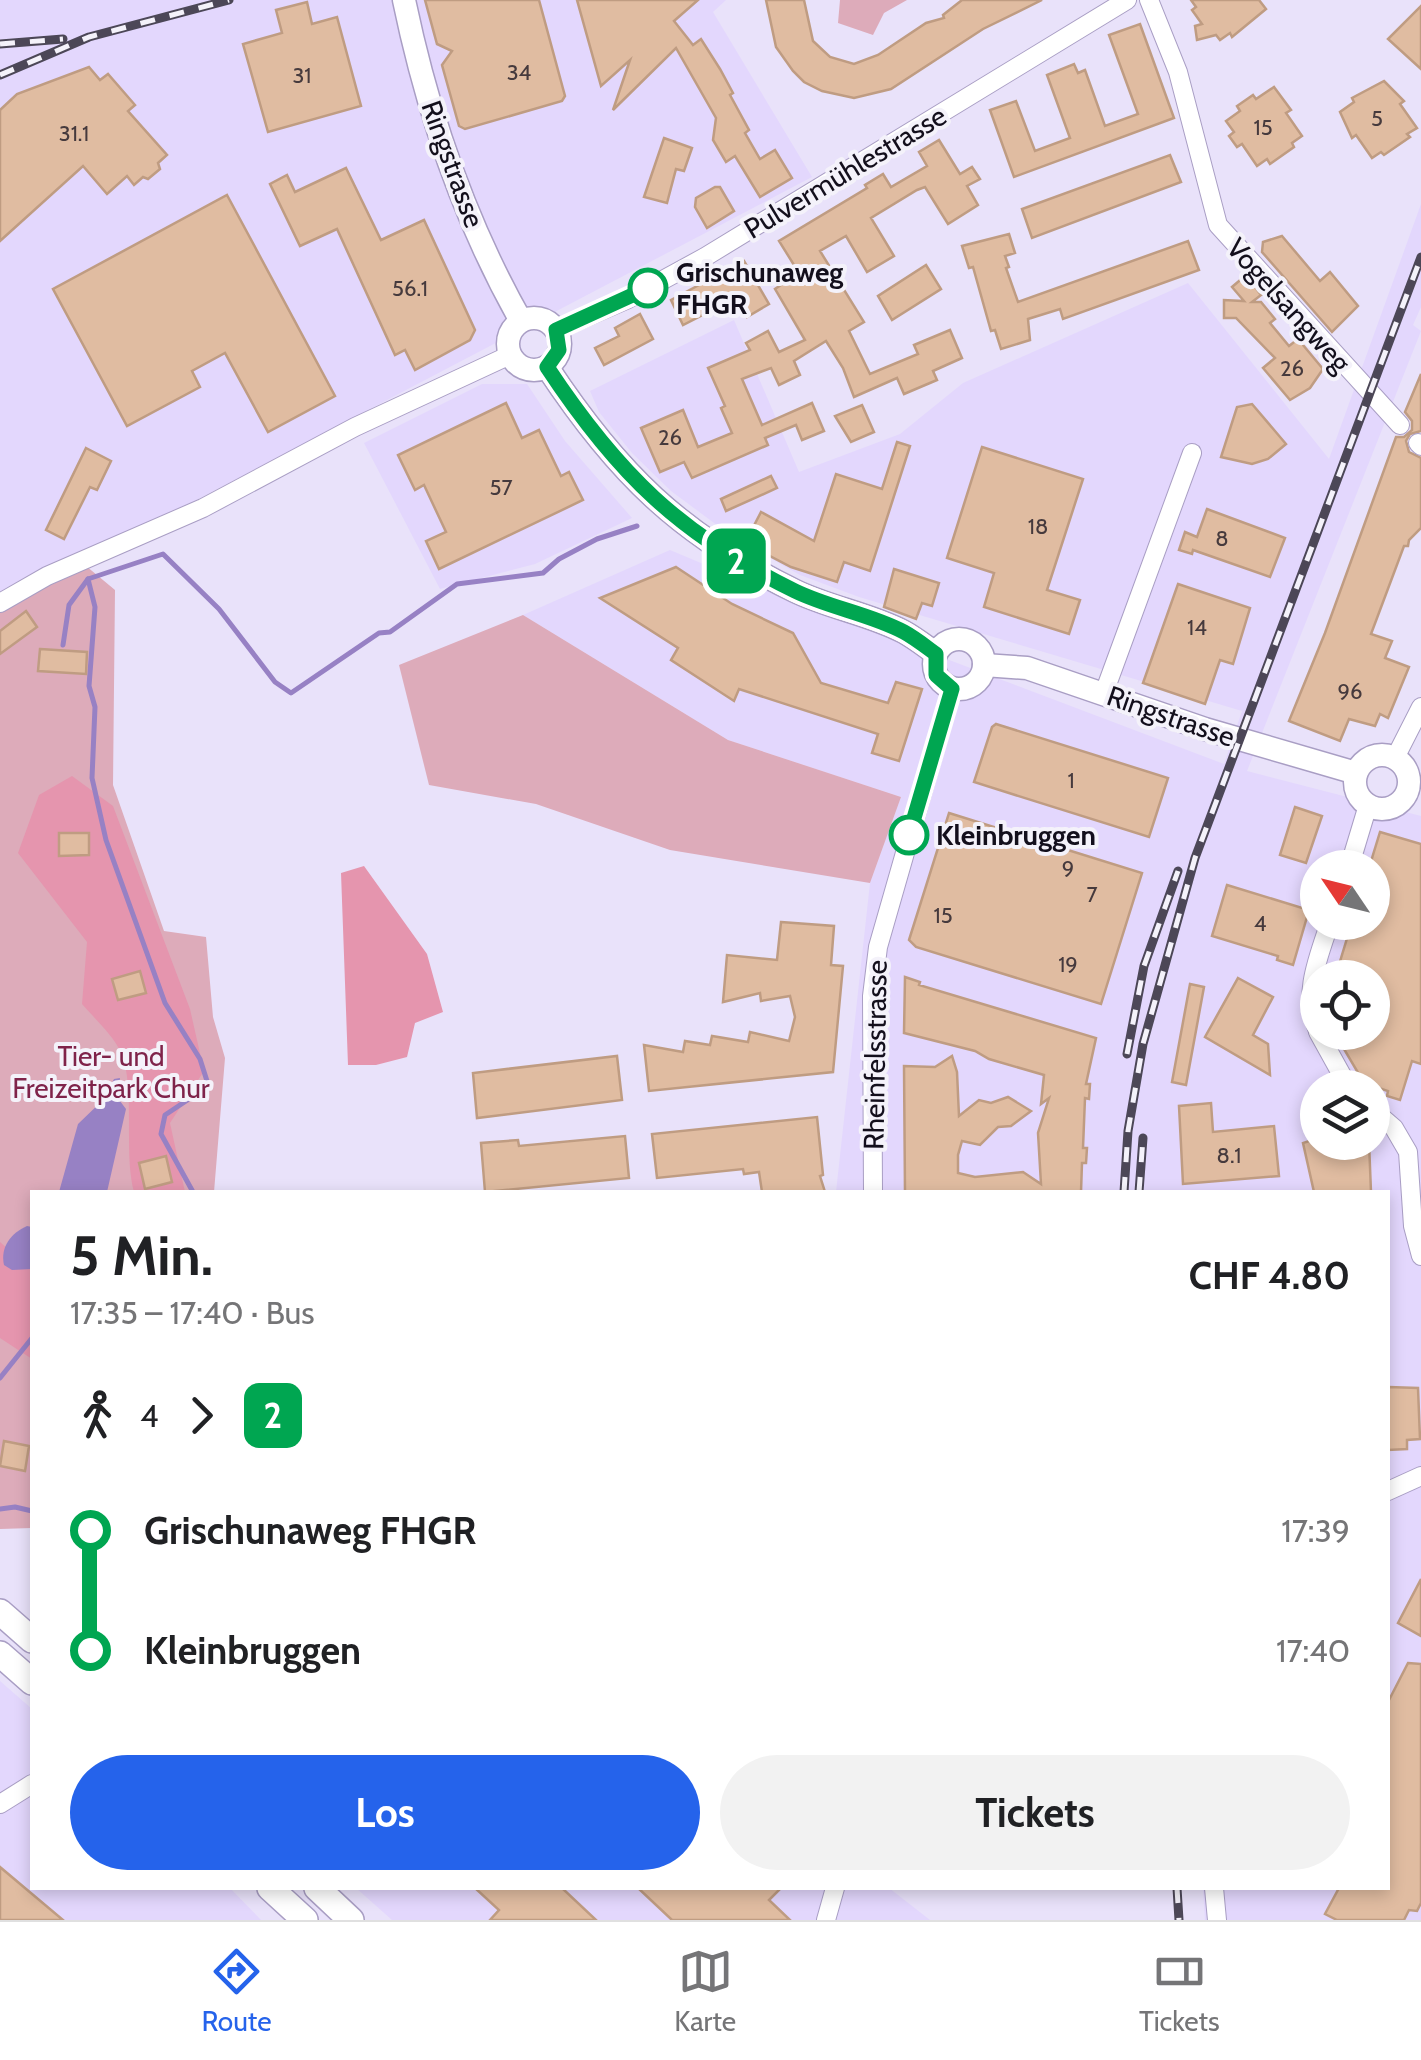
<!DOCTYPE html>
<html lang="de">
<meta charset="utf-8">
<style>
body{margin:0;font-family:Cabin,sans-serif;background:#f2f2f2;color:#202124;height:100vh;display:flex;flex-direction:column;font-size:38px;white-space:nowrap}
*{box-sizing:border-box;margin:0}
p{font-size:32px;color:#757577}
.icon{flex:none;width:55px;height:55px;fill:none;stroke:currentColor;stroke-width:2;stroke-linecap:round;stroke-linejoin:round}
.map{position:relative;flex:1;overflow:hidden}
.sheet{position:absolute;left:30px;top:1190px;width:1360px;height:700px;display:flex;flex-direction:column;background:#fff;border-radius:0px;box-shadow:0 5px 15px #0003}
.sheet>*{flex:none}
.badge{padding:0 20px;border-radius:15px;font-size:35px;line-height:65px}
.needle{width:65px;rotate:305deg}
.buttons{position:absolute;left:1300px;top:850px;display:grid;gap:20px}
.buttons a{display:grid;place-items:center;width:90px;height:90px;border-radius:50%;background:#fff;box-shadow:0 5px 15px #0003;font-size:50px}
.map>.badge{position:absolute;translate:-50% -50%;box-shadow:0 0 0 5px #fff}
.legs{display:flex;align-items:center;gap:15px;height:110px;padding:0 40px;font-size:32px}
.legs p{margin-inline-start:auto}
.overview{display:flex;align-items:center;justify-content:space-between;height:170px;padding:0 40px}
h1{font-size:55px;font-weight:700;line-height:75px}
.action{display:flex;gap:20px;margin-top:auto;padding:20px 40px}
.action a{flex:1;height:115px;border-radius:60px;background:#2563eb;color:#fff;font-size:40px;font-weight:700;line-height:115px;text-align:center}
.action a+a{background:#f2f2f2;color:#202124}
ul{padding:0 40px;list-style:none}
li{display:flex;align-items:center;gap:35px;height:120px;font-size:38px}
li i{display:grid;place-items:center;width:15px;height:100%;margin:0 12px;background:currentColor}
li i::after{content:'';width:25px;height:25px;margin:-12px;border:8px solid;border-radius:50%;background:#fff}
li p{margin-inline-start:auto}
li:first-child i{background:linear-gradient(#0000 50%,currentColor 0)}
li:last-child i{background:linear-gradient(currentColor 50%,#0000 0)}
.tabs{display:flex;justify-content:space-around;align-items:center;height:140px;border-top:2px solid #e0e0e0;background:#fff;font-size:28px;color:#757577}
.tabs a{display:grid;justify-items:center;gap:5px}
.tabs .selected{color:#2563eb}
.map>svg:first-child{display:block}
.built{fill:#e3d7fd;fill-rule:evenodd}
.green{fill:#ddabba}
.forest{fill:#e595ae}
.water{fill:#9781c4}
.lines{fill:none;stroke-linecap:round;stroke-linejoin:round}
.stream{stroke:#9781c4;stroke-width:5}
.building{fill:#e0bca1;stroke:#bf9c82;stroke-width:2.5}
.minor-casing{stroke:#a99ec4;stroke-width:20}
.major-casing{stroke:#a99ec4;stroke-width:25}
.highway-casing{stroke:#a99ec4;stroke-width:28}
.minor{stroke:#fff;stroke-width:18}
.major{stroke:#fff;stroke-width:22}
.highway{stroke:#fff;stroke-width:25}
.rail-casing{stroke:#4c4757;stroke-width:9}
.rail{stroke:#f4f2fa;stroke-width:5;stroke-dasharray:15;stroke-linecap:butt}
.line-1-casing{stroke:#fff;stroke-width:22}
.line-1{stroke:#00a651;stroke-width:15}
.stop-1-dot{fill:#fff;stroke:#00a651;stroke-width:5}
.labels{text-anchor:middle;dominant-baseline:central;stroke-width:8;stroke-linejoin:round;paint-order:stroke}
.number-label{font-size:22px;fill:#463a3d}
.street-label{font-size:28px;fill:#130f1c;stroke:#f4f2fa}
.stop-label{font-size:28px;font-weight:bold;fill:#130f1c;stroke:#f4f2fa;text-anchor:start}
.park-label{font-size:28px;fill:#7f234a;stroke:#f4f2fa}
</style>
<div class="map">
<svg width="1421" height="1920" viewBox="0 0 1421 1920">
<rect width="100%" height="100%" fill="#e9e2fa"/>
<g class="built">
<polygon points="0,0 726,0 713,12 812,177 0,603"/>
<path d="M1421,204V307L1413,325L1421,331L1247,771L1421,816V1920H1205L1203,1888H1388V1192H836L870,883L901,797L728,740L523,615L670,550L777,595L1224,764L1242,711L859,597L800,575L733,537L671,491L632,453L599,412L590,391L734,320L799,472L900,434L963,383L1188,283L1329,459ZM1318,868H1372V922H1318ZM1318,978H1372V1032H1318ZM1318,1088H1372V1142H1318Z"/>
<polygon points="482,384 527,384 565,441 632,518 535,564 440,589 364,443"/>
<polygon points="0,1681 32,1709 32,1888 230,1888 261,1920 0,1920"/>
<polygon points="356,1888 889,1888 930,1920 392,1920"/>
</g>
<g class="green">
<polygon points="840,0 907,0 884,13 873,35 838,23"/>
<polygon points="80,561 115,590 113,785 164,931 206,937 213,1017 225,1058 214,1192 32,1192 32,1528 0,1529 0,603"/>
<polygon points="523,615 728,740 901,797 870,883 670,850 536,804 429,785 399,665"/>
</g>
<g class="forest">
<path d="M72,776L113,806L190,1009L204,1071L170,1123L185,1192H134C123,1152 136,1087 121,1053C114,1036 94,1018 82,1004L87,942L18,853L39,795Z"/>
<polygon points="364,866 427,954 443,1012 415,1023 407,1057 376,1065 348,1065 341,873"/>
<polygon points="0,1242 18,1258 32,1263 32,1359 0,1338"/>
</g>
<g class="water">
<polygon points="120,1078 117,1097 126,1109 107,1192 59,1192 78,1124 104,1099 114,1079"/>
<path d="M27,1226L32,1227V1269L12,1270L4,1265C0,1247 11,1233 27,1226Z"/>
</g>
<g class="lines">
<g class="stream">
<polyline points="63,645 69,605 88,579"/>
<polyline points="193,1192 161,1134 165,1115 198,1093 207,1081 200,1059 165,1003 106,840 92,778 95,707 89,686 95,607 88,579 163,554 219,609 275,682 291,693 379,633 390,632 457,584 543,573 559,559 597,539 637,526"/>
<polyline points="0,1378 32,1338"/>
<polyline points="0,1509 15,1507 32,1511"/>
</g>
</g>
<g class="building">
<polygon points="425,0 539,0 565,96 562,101 465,129 459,126 442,65 452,51 437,44"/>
<polygon points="577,0 698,0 674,21 693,45 701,39 720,69 733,93 730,95 749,130 745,133 760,159 775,150 792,178 760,197 735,156 726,162 713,140 716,118 676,48 613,110 630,60 601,86"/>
<polygon points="766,0 804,0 813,41 830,57 854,64 878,55 926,23 944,18 943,15 962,0 1042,0 983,29 891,89 854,98 822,91 804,82 793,71 776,47"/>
<polygon points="1191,0 1259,0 1266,9 1232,37 1230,33 1220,40 1216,35 1197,40 1195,26 1202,24 1192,10 1196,7"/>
<polygon points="307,2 312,24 337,17 361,106 268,132 243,44 282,33 276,10"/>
<polygon points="1421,6 1421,69 1388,39"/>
<polygon points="1140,24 1174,118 1014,177 990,110 1016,101 1035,151 1070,138 1047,75 1074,64 1078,73 1085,70 1105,126 1138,114 1109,35"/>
<polygon points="89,67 100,80 108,74 135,105 128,111 167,155 158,163 160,169 148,179 143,177 134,185 127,176 107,194 83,166 0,241 0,110 17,94"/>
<polygon points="1384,81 1404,101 1400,104 1417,128 1407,134 1410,137 1384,155 1381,152 1372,158 1356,135 1352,138 1340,112 1354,102 1352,98"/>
<polygon points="1274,87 1291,110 1286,113 1302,136 1292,143 1294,147 1270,164 1267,159 1257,166 1242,144 1237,147 1229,136 1234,132 1226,121 1240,111 1237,106 1253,95 1256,99"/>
<polygon points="664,138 692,148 684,171 676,169 667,203 644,197"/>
<polygon points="939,140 960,174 972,167 980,179 967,186 978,205 948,224 925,187 917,190 871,218 894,256 867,272 846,236 820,251 864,322 849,331 870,374 918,354 914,345 950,330 962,358 933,371 937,380 904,394 897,378 854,397 843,368 826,341 794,361 800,375 779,385 771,368 742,379 762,425 812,403 824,431 802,440 796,425 765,438 768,445 692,478 684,462 660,472 641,428 683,410 698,447 732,433 721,408 725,406 708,368 750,350 746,343 768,331 779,352 805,340 775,289 799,273 779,241 867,188 865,185 883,174 891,187 927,166 919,152"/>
<polygon points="1170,155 1181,182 1032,238 1022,209"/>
<polygon points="346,168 381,240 424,220 475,330 470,340 415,370 405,350 395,355 337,229 300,246 270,184 287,175 295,192"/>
<polygon points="715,187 720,187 734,211 707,228 695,207 696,198"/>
<polygon points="227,195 335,396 268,432 225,353 192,371 200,387 127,426 53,289"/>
<polygon points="1009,234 1015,253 1005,256 1009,267 1006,268 1018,302 1188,241 1199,270 1063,319 1060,309 1028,319 1030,340 1001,349 995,330 991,331 973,267 969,268 962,246"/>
<polygon points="1282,236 1320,281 1330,272 1358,306 1332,332 1262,252 1263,242"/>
<polygon points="744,261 769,304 747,317 736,298 683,325 671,300"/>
<polygon points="926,265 941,289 892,320 878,296"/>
<polygon points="1246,275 1261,295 1252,302 1261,302 1275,319 1270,323 1289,346 1298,339 1323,369 1310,388 1290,400 1263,368 1275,358 1236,318 1224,318 1224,300 1244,301 1232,287"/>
<polygon points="640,314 653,339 604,365 595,348 619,336 615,328"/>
<polygon points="1421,374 1421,431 1410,434 1406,441 1409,452 1421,458 1421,528 1409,540 1408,546 1404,546 1371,634 1392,641 1385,658 1409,667 1388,718 1380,714 1375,726 1349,719 1340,741 1289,721 1325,633 1396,437 1404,437 1412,430 1412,421 1405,412"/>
<polygon points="506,403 522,438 539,430 561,476 569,472 583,500 439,569 426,541 446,532 424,485 415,490 398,455"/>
<polygon points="1252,404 1286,444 1268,459 1252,464 1221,457 1237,407"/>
<polygon points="862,405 874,432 851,442 835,416"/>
<polygon points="897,442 910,446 870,571 844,562 837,582 791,567 745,543 761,512 814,541 836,474 882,489"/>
<polygon points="982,447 1083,479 1047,590 1080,600 1069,634 984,607 994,573 947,558"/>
<polygon points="86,448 111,461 97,490 90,487 64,539 46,530"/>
<polygon points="771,476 777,488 726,511 721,499"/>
<polygon points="1207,509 1285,538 1270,577 1193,550 1192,554 1179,550 1185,532 1197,537"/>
<polygon points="676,567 732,604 793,633 821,683 888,703 896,682 922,689 899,761 872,753 878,734 739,689 734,701 671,660 678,648 600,598"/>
<polygon points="894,569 939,583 932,606 922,603 916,619 884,607"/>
<polygon points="1178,584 1250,608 1233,664 1220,660 1205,704 1143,683"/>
<polygon points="26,611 37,627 0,654 0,631"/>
<polygon points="40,649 87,652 86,674 38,671"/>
<polygon points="996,724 1168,778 1149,837 974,782 992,727"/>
<polygon points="1295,807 1322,816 1306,863 1280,855"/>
<polygon points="949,813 1142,873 1101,1004 916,947 909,940"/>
<polygon points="1380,832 1421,844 1421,1064 1412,1061 1400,1100 1387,1096 1388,1091 1364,1083 1334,1032 1372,1032 1372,978 1335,978 1352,922 1372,922 1372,868 1369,868"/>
<polygon points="59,833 89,833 89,855 59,856"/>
<polygon points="1227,885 1309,910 1293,965 1277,960 1278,956 1212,936"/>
<polygon points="781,922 834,926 831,965 843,966 833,1072 649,1091 644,1045 683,1052 685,1041 710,1045 712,1036 748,1042 750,1032 789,1041 795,1017 790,996 761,1001 760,993 723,1002 727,955 777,960"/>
<polygon points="140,971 146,993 118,1000 112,979"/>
<polygon points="905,977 920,982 919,985 1096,1038 1086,1084 1090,1084 1089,1099 1085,1098 1083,1148 1087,1148 1086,1163 1082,1163 1081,1192 905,1192 904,1066 935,1067 952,1056 957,1072 959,1116 979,1100 991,1103 1008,1097 1031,1111 1011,1126 998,1127 980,1145 962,1141 958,1155 958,1173 975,1177 1023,1172 1041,1184 1038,1133 1049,1098 1041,1104 1044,1075 989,1059 975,1051 904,1033"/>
<polygon points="1238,978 1273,997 1253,1035 1268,1044 1270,1075 1205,1037"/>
<polygon points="1190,984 1204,987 1186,1085 1172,1082"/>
<polygon points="617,1056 622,1100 477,1118 473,1073"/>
<polygon points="1211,1103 1213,1132 1274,1126 1279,1176 1183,1184 1179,1106"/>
<polygon points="817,1117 823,1175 820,1176 825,1192 762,1192 759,1172 744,1174 743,1169 657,1178 652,1134"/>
<polygon points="625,1136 629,1178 485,1192 481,1143 518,1140 519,1146"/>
<polygon points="1318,1138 1318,1142 1324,1144 1369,1142 1371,1192 1314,1192 1303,1143"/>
<polygon points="166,1156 172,1182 145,1189 139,1163"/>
<polygon points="1388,1387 1418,1388 1420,1439 1407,1440 1407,1449 1388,1450"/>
<polygon points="4,1441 29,1446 25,1471 0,1466"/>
<polygon points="1421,1579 1421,1636 1398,1623"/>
<polygon points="1408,1663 1421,1664 1421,1903 1417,1911 1409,1910 1404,1920 1337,1920 1325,1914 1339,1888 1388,1888 1388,1702"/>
<polygon points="0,1867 63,1920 0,1920"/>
<polygon points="475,1888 562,1888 596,1920 490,1920 499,1910"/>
<polygon points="638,1888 781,1888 769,1900 790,1920 672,1920"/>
</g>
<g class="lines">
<g class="minor-casing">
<g id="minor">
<polyline points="1149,0 1178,72 1218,225 1400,425"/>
<polyline points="556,330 628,299 705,257 1127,0"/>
<polyline points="1418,443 1421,446"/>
<polyline points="0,603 47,576 203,508 355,427 510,355"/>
<polyline points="1104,693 1192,453"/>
<polyline points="1395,758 1421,707"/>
<polyline points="1349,868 1368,805"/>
<path d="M1318,1031C1302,995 1318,958 1330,922"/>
<polyline points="1318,1032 1349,1088"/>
<polyline points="1372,1109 1394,1128 1408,1152 1413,1226 1421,1256"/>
<polyline points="873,1192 872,996 878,947 952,689"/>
<polyline points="1388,1491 1421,1476"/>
<polyline points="0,1804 32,1784"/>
<polyline points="1214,1888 1217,1920"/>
<polyline points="826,1920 835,1888"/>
</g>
</g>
<g class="major-casing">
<g id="major">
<path d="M404,0C427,111 465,222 521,321"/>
<circle cx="534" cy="344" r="26"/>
<path d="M547,367C617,473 680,535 795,591C830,608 870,614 904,632C915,638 925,646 935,653"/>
<circle cx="959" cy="664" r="25"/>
<polyline points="984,665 1027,668 1205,729 1356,773"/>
<circle cx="1382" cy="782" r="27"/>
</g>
</g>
<g class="highway-casing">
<g id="highway">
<polyline points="0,1612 32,1640"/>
<polyline points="0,1654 32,1682"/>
<polyline points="270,1888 305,1920"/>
<polyline points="317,1888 351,1920"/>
</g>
</g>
<use href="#minor" class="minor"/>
<use href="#major" class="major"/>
<use href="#highway" class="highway"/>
<g class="rail-casing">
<g id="rail">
<polyline points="0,44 63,39"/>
<polyline points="0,75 89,37 229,0"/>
<polyline points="1127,1054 1144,966 1178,871"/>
<polyline points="1124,1192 1128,1131 1143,1044 1195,858 1421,257"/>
<polyline points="1139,1192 1143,1138"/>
<polyline points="1177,1888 1179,1920"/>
</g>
</g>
<use href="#rail" class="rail"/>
</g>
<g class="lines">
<g class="line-1-casing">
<path id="line-1" d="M648,288L556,330L559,350L547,367C617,473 680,535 795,591C830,608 870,614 904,632C915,638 925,646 936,654V675L952,689L909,835"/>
</g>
<use href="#line-1" class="line-1"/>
</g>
<g class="stop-1-dot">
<circle cx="648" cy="288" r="18"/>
<circle cx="909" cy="835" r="18"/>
</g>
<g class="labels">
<g class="number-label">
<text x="519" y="72">34</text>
<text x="302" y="75">31</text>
<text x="1377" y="118">5</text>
<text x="1263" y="127">15</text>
<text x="74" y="133">31.1</text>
<text x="410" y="288">56.1</text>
<text x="1292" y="368">26</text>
<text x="670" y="437">26</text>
<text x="501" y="487">57</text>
<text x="1038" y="526">18</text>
<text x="1222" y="538">8</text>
<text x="1197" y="627">14</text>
<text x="1350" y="691">96</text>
<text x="1071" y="780">1</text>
<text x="1068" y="868">9</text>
<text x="1092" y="894">7</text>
<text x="943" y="915">15</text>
<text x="1260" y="923">4</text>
<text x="1068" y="964">19</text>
<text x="1229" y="1155">8.1</text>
</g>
<g class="street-label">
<text transform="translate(453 164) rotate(70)">Ringstrasse</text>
<text transform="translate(845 172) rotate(-31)">Pulvermühlestrasse</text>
<text transform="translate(1289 305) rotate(48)">Vogelsangweg</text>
<text transform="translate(1171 716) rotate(19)">Ringstrasse</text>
<text transform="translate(875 1055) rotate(-89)">Rheinfelsstrasse</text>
</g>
<g class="stop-label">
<text x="676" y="272">Grischunaweg<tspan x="676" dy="32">FHGR</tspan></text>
<text x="936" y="835">Kleinbruggen</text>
</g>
<g class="park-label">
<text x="111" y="1056">Tier- und<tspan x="111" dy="32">Freizeitpark Chur</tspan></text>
</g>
</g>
</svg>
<div class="buttons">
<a><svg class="needle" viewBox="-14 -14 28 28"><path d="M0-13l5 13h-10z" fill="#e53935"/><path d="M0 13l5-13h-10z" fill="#757577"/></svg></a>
<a><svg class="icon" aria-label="locate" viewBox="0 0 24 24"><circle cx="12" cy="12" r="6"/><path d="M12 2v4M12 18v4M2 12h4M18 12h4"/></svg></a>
<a><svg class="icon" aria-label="layers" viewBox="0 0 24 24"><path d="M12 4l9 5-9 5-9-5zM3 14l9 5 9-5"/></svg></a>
</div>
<b class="badge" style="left:736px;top:561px;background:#00a651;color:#fff">2</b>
<section class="sheet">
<div class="overview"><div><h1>5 Min.</h1><p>17:35 – 17:40 · Bus</p></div><b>CHF 4.80</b></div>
<div class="legs"><svg class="icon" aria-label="walk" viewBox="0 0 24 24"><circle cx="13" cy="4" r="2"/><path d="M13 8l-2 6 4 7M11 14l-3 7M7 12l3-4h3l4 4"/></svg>4<svg class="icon" aria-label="forward" viewBox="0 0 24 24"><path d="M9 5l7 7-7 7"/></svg><b class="badge" style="background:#00a651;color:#fff">2</b></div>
<ul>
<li><i style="color:#00a651"></i><b>Grischunaweg FHGR</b><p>17:39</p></li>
<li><i style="color:#00a651"></i><b>Kleinbruggen</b><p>17:40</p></li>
</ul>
<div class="action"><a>Los</a><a>Tickets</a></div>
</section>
</div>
<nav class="tabs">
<a class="selected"><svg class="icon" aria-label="directions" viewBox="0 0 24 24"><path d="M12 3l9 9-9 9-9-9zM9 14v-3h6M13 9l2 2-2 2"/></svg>Route</a>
<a><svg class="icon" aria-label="map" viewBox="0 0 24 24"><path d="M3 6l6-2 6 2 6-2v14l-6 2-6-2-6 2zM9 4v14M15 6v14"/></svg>Karte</a>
<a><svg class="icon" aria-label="tickets" viewBox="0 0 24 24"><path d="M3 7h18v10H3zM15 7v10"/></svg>Tickets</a>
</nav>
